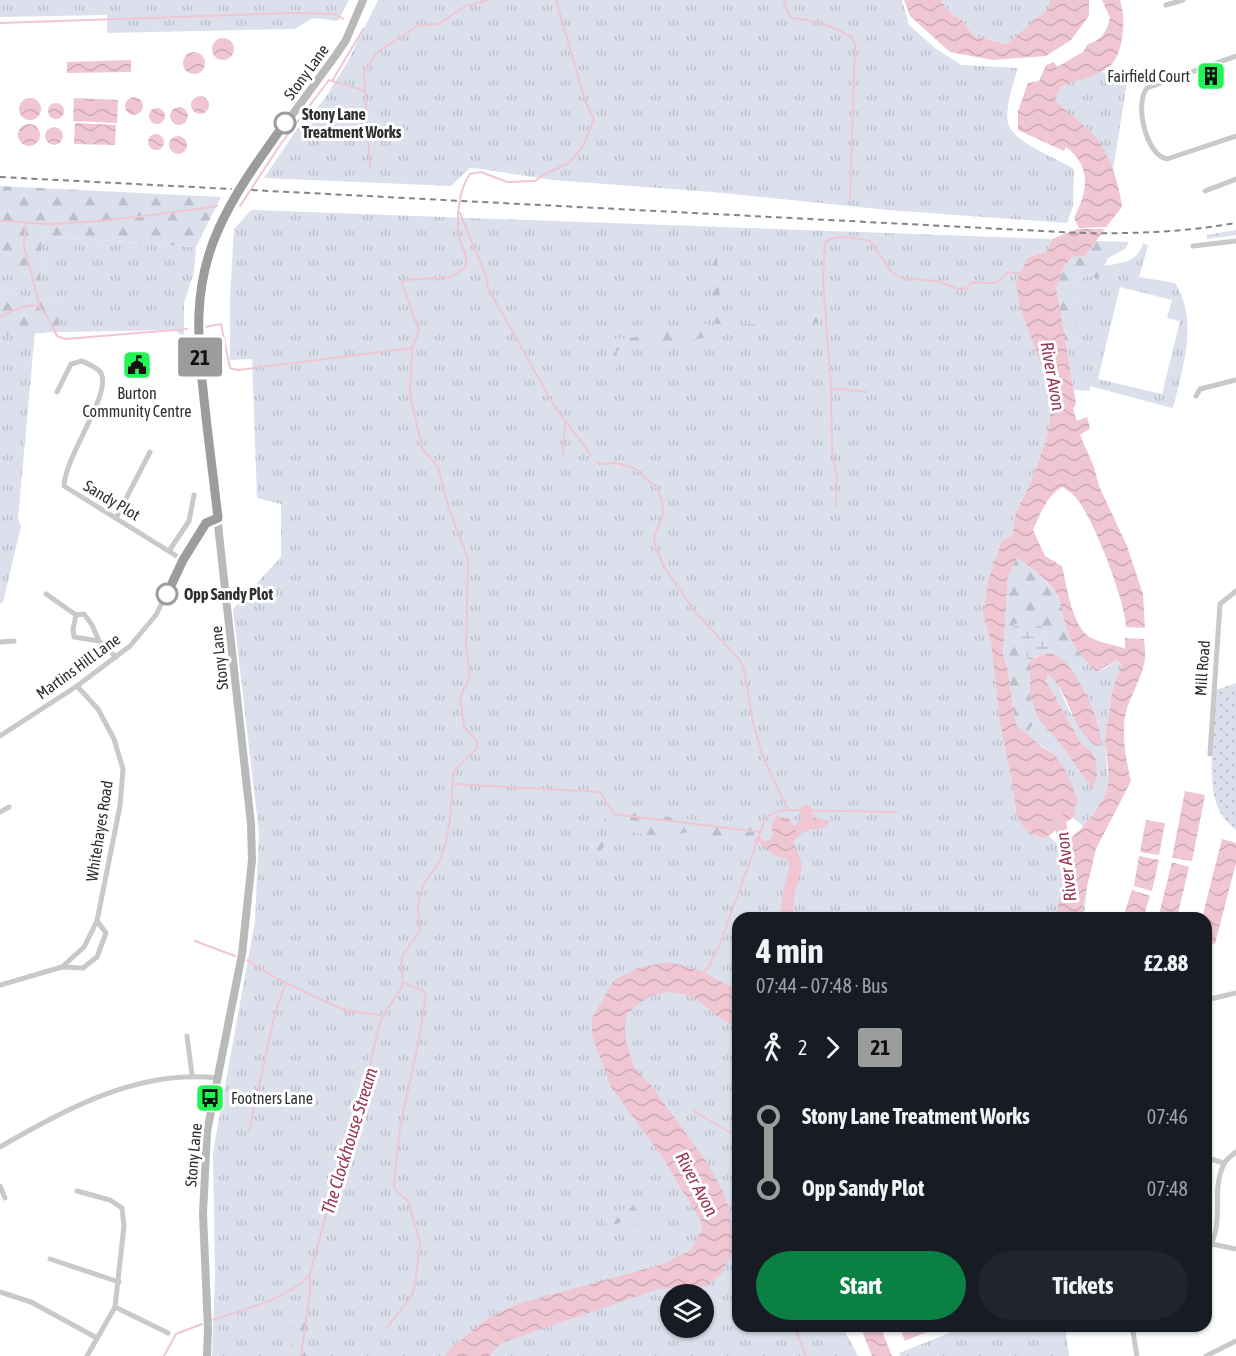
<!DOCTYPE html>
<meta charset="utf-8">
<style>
body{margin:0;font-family:"Asap Condensed",sans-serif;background:#20242c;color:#f1f3f6;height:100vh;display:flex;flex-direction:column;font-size:22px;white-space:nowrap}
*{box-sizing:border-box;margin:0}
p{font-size:20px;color:#9ea1a6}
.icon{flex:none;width:33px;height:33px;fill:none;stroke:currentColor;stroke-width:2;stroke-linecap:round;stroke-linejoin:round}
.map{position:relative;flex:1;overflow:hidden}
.panel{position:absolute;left:732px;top:912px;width:480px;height:420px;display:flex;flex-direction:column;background:#171b24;border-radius:18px;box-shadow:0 2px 4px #0004}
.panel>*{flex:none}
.badge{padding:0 12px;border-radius:4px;font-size:21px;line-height:39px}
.buttons{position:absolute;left:660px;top:1284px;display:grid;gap:12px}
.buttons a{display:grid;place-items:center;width:54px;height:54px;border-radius:50%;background:#171b24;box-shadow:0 2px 4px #0004;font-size:30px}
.map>.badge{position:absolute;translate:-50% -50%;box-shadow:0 0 0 3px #fff}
.legs{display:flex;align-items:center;gap:9px;height:66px;padding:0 24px;font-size:20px}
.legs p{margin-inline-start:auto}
.summary{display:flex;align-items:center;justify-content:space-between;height:102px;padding:0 24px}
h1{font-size:33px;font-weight:700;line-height:45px}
.cta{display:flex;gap:12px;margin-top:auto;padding:12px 24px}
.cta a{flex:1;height:69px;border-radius:36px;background:#0b8043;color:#fff;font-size:24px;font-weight:700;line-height:69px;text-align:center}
.cta a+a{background:#20242c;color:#f1f3f6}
ul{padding:0 24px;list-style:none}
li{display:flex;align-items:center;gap:21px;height:72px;font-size:22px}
li i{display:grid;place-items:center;width:9px;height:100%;margin:0 8px;background:currentColor}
li i::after{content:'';width:15px;height:15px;margin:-8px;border:4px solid;border-radius:50%;background:#171b24}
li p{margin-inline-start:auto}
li:first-child i{background:linear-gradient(#0000 50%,currentColor 0)}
li:last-child i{background:linear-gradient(currentColor 50%,#0000 0)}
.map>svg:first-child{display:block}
.grass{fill:url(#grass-tufts);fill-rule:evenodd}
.forest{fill:url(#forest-firs)}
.wetland{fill:url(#wetland-marsh)}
.park{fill:url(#park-dots)}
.water{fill:url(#water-waves)}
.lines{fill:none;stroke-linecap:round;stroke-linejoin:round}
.stream{stroke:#efc6d2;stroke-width:2}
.river{stroke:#efc6d2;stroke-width:12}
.street{stroke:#c9c9c9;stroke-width:5}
.secondary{stroke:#b9b9b9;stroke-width:8}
.rail{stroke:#848484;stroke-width:2;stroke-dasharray:6 4.5;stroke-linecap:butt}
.line-1-casing{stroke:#fff;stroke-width:14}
.line-1{stroke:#9d9c9c;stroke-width:9}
.stop-1-dot{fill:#fff;stroke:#9d9c9c;stroke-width:3}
.labels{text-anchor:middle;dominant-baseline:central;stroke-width:6;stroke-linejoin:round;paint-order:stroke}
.street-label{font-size:16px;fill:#2f2f2f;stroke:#fff}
.poi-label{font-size:16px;fill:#2f2f2f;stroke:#fff;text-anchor:end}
.stop-label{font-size:16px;font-weight:bold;fill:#2f2f2f;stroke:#fff;text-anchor:start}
.water-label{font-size:18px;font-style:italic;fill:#993653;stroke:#fff}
</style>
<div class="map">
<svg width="1236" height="1356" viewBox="0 0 1236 1356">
<defs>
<pattern id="grass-tufts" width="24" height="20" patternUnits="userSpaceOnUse" patternTransform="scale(1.5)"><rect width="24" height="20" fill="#dce0ed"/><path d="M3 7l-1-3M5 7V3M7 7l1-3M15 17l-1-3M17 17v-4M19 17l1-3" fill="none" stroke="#bdc0cc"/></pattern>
<pattern id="forest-firs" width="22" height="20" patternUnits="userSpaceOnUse" patternTransform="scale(1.5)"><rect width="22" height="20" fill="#dce0ed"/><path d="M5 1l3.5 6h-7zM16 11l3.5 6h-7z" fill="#bdc0cc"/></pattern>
<pattern id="wetland-marsh" width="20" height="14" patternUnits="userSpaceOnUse" patternTransform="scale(1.5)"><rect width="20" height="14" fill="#dce0ed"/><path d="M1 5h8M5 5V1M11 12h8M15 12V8" fill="none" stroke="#bdc0cc"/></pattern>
<pattern id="park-dots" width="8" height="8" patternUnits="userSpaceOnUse" patternTransform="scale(1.5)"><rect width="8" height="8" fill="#dce0ed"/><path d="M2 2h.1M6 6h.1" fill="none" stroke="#bdc0cc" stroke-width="1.8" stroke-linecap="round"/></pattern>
<pattern id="water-waves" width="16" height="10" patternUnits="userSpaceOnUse" patternTransform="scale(1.5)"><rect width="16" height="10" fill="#efc6d2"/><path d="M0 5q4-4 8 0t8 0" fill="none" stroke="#cdaab5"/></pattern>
</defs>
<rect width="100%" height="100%" fill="#fff"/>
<g class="grass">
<polygon points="0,0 349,0 338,21 313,18 295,29 107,33 107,15 0,17"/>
<path d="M378,0H902L909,25L935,48L961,65L1018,68C1014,81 1002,116 1010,128C1020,145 1057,158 1074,169L1073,206L1067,223L888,210L712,192L552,180L481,169L470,168L451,186L264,178L295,132L323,101L347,63Z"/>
<polygon points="941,0 1050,0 1050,8 1007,44 974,36 961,20 947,10"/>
<polygon points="1103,72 1127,82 1113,170 1091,132 1067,113 1055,100 1061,87 1082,78"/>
<path d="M251,210L1052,239L1046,252L1028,257L1020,307L1045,377L1051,410L1047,437L1031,482L1016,512L1012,535L1001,542L988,581L983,615L991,643L1000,724L1014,793L1016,813L1023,827L1032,834L1044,839L1049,836L1060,847L1061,882L1087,888L1084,918H738V1326H842L858,1356H212L215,1274L213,1152L255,921L259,833L233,609L281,557V504L257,498L252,359L230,360V298L234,229ZM670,1294H704V1328H670Z"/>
<polygon points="1236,230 1236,235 1207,239 1207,235"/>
<polygon points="42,236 196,247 194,272 184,303 184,337 174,330 59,332 59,303 0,291 0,251 13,255 40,289"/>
<path d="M1143,243L1148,246L1139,277L1175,283C1199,321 1183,364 1174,405L1172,408L1090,386V391L1074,390L1065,341L1076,339L1074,288L1079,279L1089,275L1098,280L1103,266C1121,263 1138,263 1143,243ZM1120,287L1172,300L1167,318L1180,321L1162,394L1098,379Z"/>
<polygon points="35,332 18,519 21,526 3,603 0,603 0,335"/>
<polygon points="1117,660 1123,665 1113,687 1105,736 1108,785 1105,795 1093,815 1084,827 1073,818 1075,816 1055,755 1025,734 1038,719 1062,746 1093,788 1091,751 1081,743 1046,681 1048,673 1057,683 1070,713 1099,726 1079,683 1072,673 1088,663 1096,672 1107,667"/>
<polygon points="956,1326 1065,1326 1069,1356 900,1356 899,1353 957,1330"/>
</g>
<g class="forest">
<polygon points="0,186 221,197 196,247 42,236 40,289 19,288 13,255 0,251"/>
<polygon points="1096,241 1129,242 1125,249 1108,258 1098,280 1089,275 1079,279 1074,288 1077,339 1065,341 1056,287 1065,265 1073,257 1085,256"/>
<polygon points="717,256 721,318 721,324 715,324 712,257"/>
<polygon points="0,291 59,303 59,332 0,335"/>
<polygon points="817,317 818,323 793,324 792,318"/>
<polygon points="769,322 769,329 727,334 726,328"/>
<path d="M707,324L708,337C691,340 672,345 654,345C637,345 633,339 617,351L615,376L610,380L606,360L615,339L636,337Z"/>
<path d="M1017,557C1031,570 1049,579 1057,596C1063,607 1064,620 1068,632C1072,644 1081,653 1088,663L1072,673L1064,661L1051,653L1040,621L1015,639L1030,662V694L1038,719L1025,734L1017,726L1014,715L1008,670L1003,654L1008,574Z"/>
<polygon points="609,810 757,827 751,843 738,837 730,836 721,848 688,832 666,837 634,833 611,825 604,820"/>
<polygon points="595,835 605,837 604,846 597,856 589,854 589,843"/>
<polygon points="633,1205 639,1213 646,1216 649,1220 645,1226 639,1226 622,1221 617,1224 607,1225 604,1221 604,1217"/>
<polygon points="305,1313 308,1318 307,1356 292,1356 291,1329 293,1319"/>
</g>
<polygon class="wetland" points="1022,619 1040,621 1051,653 1040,655 1030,662 1015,639 1014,625"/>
<path class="park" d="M1236,683V830C1230,825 1221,816 1218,808C1206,780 1214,721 1216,690Z"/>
<g class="water">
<polygon points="904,0 941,0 947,10 961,20 974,36 1007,44 1049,8 1050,0 1089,0 1089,16 1071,40 1046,56 993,60 950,52 910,16"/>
<path d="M1102,0H1120C1124,13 1124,24 1122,38C1117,77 1092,73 1061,87L1055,100C1066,112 1080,121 1091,132C1109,151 1119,182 1122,207L1106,227L1079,228L1074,218C1088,191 1092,167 1066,147L1064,151L1018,130V111L1028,83L1039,81L1046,65L1054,62L1057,67L1083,52L1088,44C1102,40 1107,31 1110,18Z"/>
<circle cx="223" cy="49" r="11"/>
<circle cx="194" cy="63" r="11"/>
<polygon points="131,60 131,72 67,73 67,62"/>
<circle cx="200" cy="105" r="9"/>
<circle cx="134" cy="106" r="9"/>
<circle cx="30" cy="109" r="11"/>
<polygon points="74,98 118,100 117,123 73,121"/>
<circle cx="56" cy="111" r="8"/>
<circle cx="179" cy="116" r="9"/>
<circle cx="157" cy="116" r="8"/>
<polygon points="75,123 116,125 115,145 74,144"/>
<circle cx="29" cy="135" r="11"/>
<circle cx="54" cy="136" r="9"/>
<circle cx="156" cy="142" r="8"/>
<circle cx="178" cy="145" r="9"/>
<path d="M1077,229H1105L1085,256L1073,257L1065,265L1056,287L1076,403L1073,409L1077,421L1087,417L1090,428L1080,435L1094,467L1099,486L1127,546L1143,594L1145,628L1126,627C1125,600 1094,520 1077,499C1073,494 1068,490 1062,487C1046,497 1040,514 1033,530L1045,556L1062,566C1067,586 1072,630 1093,639C1104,644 1115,644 1125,649V638L1144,639C1144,645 1146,652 1145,658C1143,678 1129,696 1125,716C1122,737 1126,761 1131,781L1096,849L1083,904L1082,918H1056L1061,890L1060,847L1081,829L1093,815L1105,795L1108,785V768L1105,736L1113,687L1122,665L1117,660L1096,672C1086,661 1074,648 1068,633C1064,622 1063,609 1058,597C1050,580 1031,568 1017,558L1008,575L1003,654L1008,670L1014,715L1017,726L1041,746L1055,755L1067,773L1078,801L1074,808L1075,816L1044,839L1032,834L1023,827L1016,813L1014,793L1000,724L991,643L983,615L988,581L1001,542L1012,535L1016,512L1031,482L1047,437L1051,410L1045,377L1020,307L1016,282L1028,257L1046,252L1052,239Z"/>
<path d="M1051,653C1055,655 1059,657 1063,660C1077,672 1105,727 1100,745L1096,746C1070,727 1070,693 1048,674L1046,681L1081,743L1091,751L1096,760L1097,778L1092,788L1062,746L1038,719L1030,694V662L1040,655Z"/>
<polygon points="1185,791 1205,795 1192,861 1172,858"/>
<path d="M777,815L779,818L788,817L791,824L795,826L802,824L806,816C813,815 822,821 830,820C826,832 814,828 805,830L793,842L800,861L797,872L793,870L792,859C776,858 770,854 760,842H753L759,835L764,841L770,840L773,835L771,826Z"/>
<polygon points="1146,820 1165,823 1159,855 1140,852"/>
<polygon points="1222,839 1236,843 1236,863 1215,944 1206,942 1206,918 1202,918"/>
<polygon points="1139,856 1159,860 1152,891 1134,886"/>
<polygon points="1172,862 1189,867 1177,918 1158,918"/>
<polygon points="1132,890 1150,896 1143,918 1123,918"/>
<polygon points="669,962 698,970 738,990 738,1029 714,1014 699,1001 687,995 667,992 651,995 637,1005 627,1014 625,1026 626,1043 635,1069 650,1084 708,1164 724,1194 730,1212 733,1251 722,1273 707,1286 659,1289 501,1343 489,1356 445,1356 449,1350 488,1318 517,1304 663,1264 692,1249 698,1236 702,1232 701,1221 661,1155 611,1087 592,1035 592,1018 614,980 638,968"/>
<polygon points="860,1326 880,1326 892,1356 872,1356"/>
<polygon points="899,1326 941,1326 905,1341"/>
</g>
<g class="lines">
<g class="stream">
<path d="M785,0L784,4L791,18C811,19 836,27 853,38L855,47L850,198"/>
<polyline points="0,23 294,13 334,14 343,19"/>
<polyline points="332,81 364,28"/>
<polyline points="365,91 370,169"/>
<polyline points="240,206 280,145 329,80 365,91 364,74 376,53 419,25 439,24 464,7 488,0"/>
<polyline points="460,213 486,276 488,288 553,404 591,455"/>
<path d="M0,221C17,220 34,224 51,224C106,222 162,214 217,206"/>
<polyline points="26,222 24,246 40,307"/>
<path d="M0,317C37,299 40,299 57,336L65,339L187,329"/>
<polyline points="201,328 221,324 230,368 238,370 412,348"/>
<polyline points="831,388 867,392"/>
<polyline points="563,454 565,421"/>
<polyline points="596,462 600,464 616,463 634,468 657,488 662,501 663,515 654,537 655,546 664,567 695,612 740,660 744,670 753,722 763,757 788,810"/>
<path d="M836,507L837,476L832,452L831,388L823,279L825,243C835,232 857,239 870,241L891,271L901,278L937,281L959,289L967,288L971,283L974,282C993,284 995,286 1008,272L1021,274"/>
<polyline points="453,784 600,792 614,814 760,832"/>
<polyline points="195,941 235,956"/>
<polyline points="247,960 276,978 337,1007 349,1011 383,1015"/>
<polyline points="703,973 710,965 721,941 766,817 778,811 788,810 897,812"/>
<polyline points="692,1110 738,1137"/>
<polyline points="249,1131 276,1009 286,983"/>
<path d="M213,1320C240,1311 293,1297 310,1274L337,1174L346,1158L368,1087L372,1055L381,1019L401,989L403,982L401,964L403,955L420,930C418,914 416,899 424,884C430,872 439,868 443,852C451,826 452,800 453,772L477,748V741L464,727L460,698L470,676L466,646L468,559L449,509L438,467L422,448L410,394L412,348L419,331L402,284L405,280L451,277L465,268C468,252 462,250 459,236C456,217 459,189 470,174L481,172L507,182L535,181L543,175L569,163L583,146L594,120L585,100L556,0"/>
<polyline points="794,1326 806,1356"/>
<polyline points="387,1328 412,1295 415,1285 420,1242 408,1201 395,1189 394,1185 400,1127 418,1044 426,996 424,991 404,983"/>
<polyline points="164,1356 176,1334 202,1324"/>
<polyline points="301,1356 310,1293 310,1276"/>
</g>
<g class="river">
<polyline points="1055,812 1060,822 1067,859"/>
<polyline points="801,827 806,825 808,820 806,811"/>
<polyline points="786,918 789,892 796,866 792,855"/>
</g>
<g class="street">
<polyline points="1166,5 1183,0"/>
<path d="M1236,56L1147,88C1134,104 1146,155 1167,159L1236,136"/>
<polyline points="1205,191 1236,179"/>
<polyline points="1193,246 1236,241"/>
<path d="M57,392L71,364L82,361C88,364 97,367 101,373C112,394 65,456 64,486L183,560"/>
<polyline points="1196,396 1200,389 1236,380"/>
<polyline points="116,518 150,452"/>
<polyline points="169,551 189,521 194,495"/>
<polyline points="46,594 76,615"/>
<polyline points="99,641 74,637 73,629 76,615 84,614 92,625 99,641 116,657"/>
<polyline points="0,642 14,641"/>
<polyline points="0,736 77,686 130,646 156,615 183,560 206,523 218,518"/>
<polyline points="1210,754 1220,604 1236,591"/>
<polyline points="0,812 9,807"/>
<polyline points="62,967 83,968 97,957 106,933 97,921"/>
<polyline points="0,985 62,967 84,947 97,921 120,806 123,769 114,739 98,709 77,686"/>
<polyline points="1206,1000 1236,993"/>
<polyline points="187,1036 192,1075"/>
<path d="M0,1147C65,1109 139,1069 217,1078"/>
<polyline points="1206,1154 1210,1159 1224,1163"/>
<polyline points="0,1186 5,1198"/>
<polyline points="77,1191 110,1200 122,1208 124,1226 115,1307 87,1356"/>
<polyline points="1212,1244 1236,1249"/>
<path d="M1206,1253C1227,1223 1210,1194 1223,1166C1225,1160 1231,1156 1236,1152"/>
<polyline points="50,1259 119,1282"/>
<polyline points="0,1292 31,1302 97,1338"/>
<polyline points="115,1307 168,1333"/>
<polyline points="1132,1326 1137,1356"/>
<polyline points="1206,1356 1236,1341"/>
</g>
<path class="secondary" d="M207,1356L208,1329L203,1214L207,1132L242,954L252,860L251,824L202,380C200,361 197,340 197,321C197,269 221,221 246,178L336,55L346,40L363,0"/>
<path class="rail" d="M0,177L1080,233C1133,234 1184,232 1236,223"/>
</g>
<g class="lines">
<g class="line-1-casing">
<path id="line-1" d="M167,594L183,560L206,523L218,518C214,482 209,445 205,408C198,344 191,289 219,228C236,190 261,157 285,123"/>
</g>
<use href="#line-1" class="line-1"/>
</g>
<defs>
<g id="building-square" transform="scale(1.5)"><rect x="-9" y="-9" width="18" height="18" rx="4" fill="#23f455" stroke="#fff"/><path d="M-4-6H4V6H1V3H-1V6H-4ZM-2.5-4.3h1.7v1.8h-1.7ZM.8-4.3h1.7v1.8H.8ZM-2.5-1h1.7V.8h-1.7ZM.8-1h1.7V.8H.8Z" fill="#111"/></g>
<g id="civic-square" transform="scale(1.5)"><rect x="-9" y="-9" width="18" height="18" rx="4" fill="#23f455" stroke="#fff"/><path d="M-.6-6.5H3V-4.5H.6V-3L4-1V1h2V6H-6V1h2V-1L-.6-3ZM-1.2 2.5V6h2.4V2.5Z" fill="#111"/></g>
<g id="bus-square" transform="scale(1.5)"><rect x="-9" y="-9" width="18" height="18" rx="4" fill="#23f455" stroke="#fff"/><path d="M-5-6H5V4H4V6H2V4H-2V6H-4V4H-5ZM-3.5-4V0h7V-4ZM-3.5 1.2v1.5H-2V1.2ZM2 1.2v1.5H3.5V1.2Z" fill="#111"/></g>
</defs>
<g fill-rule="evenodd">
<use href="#building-square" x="1211" y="76"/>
<use href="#civic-square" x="137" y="365"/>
<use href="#bus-square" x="210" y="1098"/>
</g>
<g class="stop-1-dot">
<circle cx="285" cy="123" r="10"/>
<circle cx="167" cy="594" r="10"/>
</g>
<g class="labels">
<g class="street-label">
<text transform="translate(306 72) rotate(-54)">Stony Lane</text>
<text transform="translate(112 500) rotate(31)">Sandy Plot</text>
<text transform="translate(219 658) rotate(-96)">Stony Lane</text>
<text transform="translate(78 666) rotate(-36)">Martins Hill Lane</text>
<text transform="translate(1202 668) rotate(-86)">Mill Road</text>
<text transform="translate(99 831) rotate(-81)">Whitehayes Road</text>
<text transform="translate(193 1155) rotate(-85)">Stony Lane</text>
</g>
<g class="poi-label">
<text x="1190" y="76">Fairfield Court</text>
<text x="137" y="393" text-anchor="middle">Burton<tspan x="137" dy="18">Community Centre</tspan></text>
<text x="231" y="1098" text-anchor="start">Footners Lane</text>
</g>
<g class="stop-label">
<text x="302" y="114">Stony Lane<tspan x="302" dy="18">Treatment Works</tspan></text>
<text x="184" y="594">Opp Sandy Plot</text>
</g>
<g class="water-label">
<text transform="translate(1053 376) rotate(80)">River Avon</text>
<text transform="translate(1066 867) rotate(-97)">River Avon</text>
<text transform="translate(349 1141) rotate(-73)">The Clockhouse Stream</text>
<text transform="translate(697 1184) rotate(62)">River Avon</text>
</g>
</g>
</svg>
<div class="buttons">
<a><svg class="icon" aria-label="layers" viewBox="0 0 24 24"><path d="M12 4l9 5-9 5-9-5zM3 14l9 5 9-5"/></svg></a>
</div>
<b class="badge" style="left:200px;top:357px;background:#9d9c9c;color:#111">21</b>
<section class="panel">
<div class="summary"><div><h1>4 min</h1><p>07:44 – 07:48 · Bus</p></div><b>£2.88</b></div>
<div class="legs"><svg class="icon" aria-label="walk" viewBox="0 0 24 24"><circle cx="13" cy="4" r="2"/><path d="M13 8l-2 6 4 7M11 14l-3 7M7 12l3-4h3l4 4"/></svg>2<svg class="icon" aria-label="forward" viewBox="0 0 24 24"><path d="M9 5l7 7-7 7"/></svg><b class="badge" style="background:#9d9c9c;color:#111">21</b></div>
<ul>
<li><i style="color:#9d9c9c"></i><b>Stony Lane Treatment Works</b><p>07:46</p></li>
<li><i style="color:#9d9c9c"></i><b>Opp Sandy Plot</b><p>07:48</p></li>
</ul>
<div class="cta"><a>Start</a><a>Tickets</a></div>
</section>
</div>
